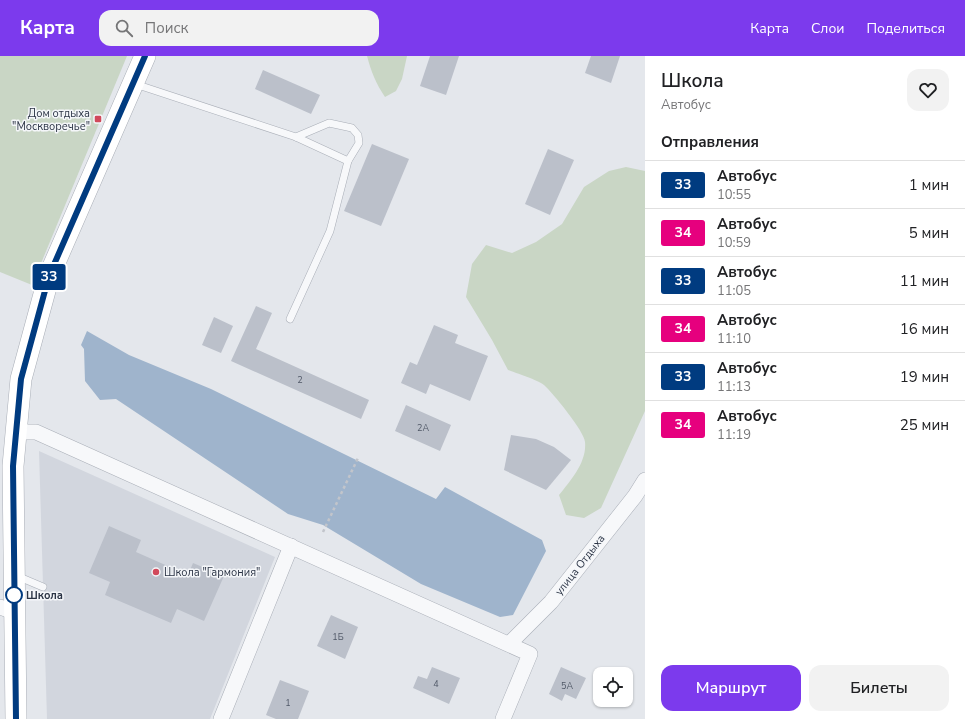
<!DOCTYPE html>
<html lang="ru">
<meta charset="utf-8">
<style>
body{margin:0;font-family:"Nunito Sans",sans-serif;background:#f2f2f2;color:#202124;height:100vh;display:flex;flex-direction:column;font-size:15px;white-space:nowrap}
*{box-sizing:border-box;margin:0}
p{font-size:13px;color:#757577}
.icon{flex:none;width:22px;height:22px;fill:none;stroke:currentColor;stroke-width:2;stroke-linecap:round;stroke-linejoin:round}
.map{position:relative;flex:1;overflow:hidden}
.drawer{display:flex;flex-direction:column;background:#fff;width:320px}
.drawer>*{flex:none}
.badge{padding:0 8px;border-radius:3px;font-size:14px;line-height:26px}
.controls{position:absolute;left:593px;top:611px;display:grid;gap:8px}
.controls a{display:grid;place-items:center;width:40px;height:40px;border-radius:8px;background:#fff;box-shadow:0 1px 3px #0004;font-size:20px}
.map>.badge{position:absolute;translate:-50% -50%;box-shadow:0 0 0 2px #fff}
h2{padding:0 16px;font-size:15px;line-height:36px}
.round{display:grid;place-items:center;flex:none;width:42px;height:42px;border-radius:12px;background:#f2f2f2}
.headline{display:flex;align-items:center;justify-content:space-between;height:68px;padding:0 16px}
h1{font-size:19px;font-weight:600;line-height:30px}
.cta{display:flex;gap:8px;margin-top:auto;padding:8px 16px}
.cta a{flex:1;height:46px;border-radius:12px;background:#7c3aed;color:#fff;font-size:16px;font-weight:600;line-height:46px;text-align:center}
.cta a+a{background:#f2f2f2;color:#202124}
ul{padding:0;list-style:none}
li{display:flex;align-items:center;gap:12px;height:48px;padding:0 16px;border-top:1px solid #e0e0e0}
li div{flex:1}
li b{display:block;font-size:15px}
li em{font-style:normal}
li .badge{min-width:44px;font-weight:700;text-align:center}
header{display:flex;align-items:center;gap:24px;box-sizing:border-box;height:56px;padding:0 20px;background:#7c3aed;color:#fff}
header strong{font-size:19px}
nav{display:flex;gap:22px;margin-inline-start:auto;font-size:14px}
.search{width:280px;height:36px;background:#f2f2f2;display:flex;align-items:center;gap:10px;box-sizing:border-box;padding:0 14px;border-radius:12px;color:#757577;font-size:15px}
main{display:flex;flex:1;min-height:0}
.map>svg:first-child{display:block}
.built{fill:#d2d6de}
.green{fill:#c9d6c5}
.water{fill:#9fb4cc}
.building{fill:#bbc0ca}
.lines{fill:none;stroke-linecap:round;stroke-linejoin:round}
.lane-casing{stroke:#a9aeb7;stroke-width:8}
.street-casing{stroke:#a9aeb7;stroke-width:16}
.secondary-casing{stroke:#a9aeb7;stroke-width:22}
.path{stroke:#c2c5cb;stroke-width:2.5;stroke-dasharray:3 3;stroke-linecap:butt}
.lane{stroke:#f7f8fa;stroke-width:7}
.street{stroke:#f7f8fa;stroke-width:15}
.secondary{stroke:#fff;stroke-width:21}
.line-casing{stroke:#fff;stroke-width:9}
.line{stroke:#003b80;stroke-width:6}
.poi-dot{fill:#d1495b;stroke:#f4f6f9;stroke-width:1.5}
.stop-dot{fill:#fff;stroke:#003b80;stroke-width:2}
.labels{text-anchor:middle;dominant-baseline:central;stroke-width:3;stroke-linejoin:round;paint-order:stroke}
.number-label{font-size:9px;fill:#4f5766}
.poi-label{font-size:11px;fill:#2b3445;stroke:#f4f6f9;text-anchor:end}
.street-label{font-size:11px;fill:#2b3445;stroke:#f4f6f9}
.stop-label{font-size:11px;font-weight:bold;fill:#2b3445;stroke:#f4f6f9;text-anchor:start}
</style>
<header>
<strong>Карта</strong>
<div class="search"><svg class="icon" aria-label="search" viewBox="0 0 24 24"><circle cx="10" cy="10" r="6"/><path d="M15 15l6 6"/></svg>Поиск</div>
<nav><a>Карта</a><a>Слои</a><a>Поделиться</a></nav>
</header>
<main>
<div class="map">
<svg width="645" height="663" viewBox="0 0 645 663">
<rect width="100%" height="100%" fill="#e4e7ec"/>
<polygon class="built" points="39,395 275,501 210,663 47,663"/>
<g class="green">
<polygon points="0,0 127,0 32,229 0,216"/>
<path d="M367,0H407L402,23L396,35L385,41C376,28 371,15 367,0Z"/>
<path d="M626,111L645,115V355L601,452L584,462L566,459L559,439C571,424 587,406 585,386C585,376 552,336 544,329C538,324 516,317 508,314L492,284L466,241L472,208L486,189L512,197L536,186L562,168L584,131L609,115Z"/>
</g>
<polygon class="water" points="87,275 129,299 211,333 436,443 445,431 542,484 546,495 513,559 500,561 421,528 323,469 288,458 116,343 100,344 85,325 84,293 81,289"/>
<g class="building">
<polygon points="430,0 459,0 446,39 420,30"/>
<polygon points="591,0 620,0 611,27 585,17"/>
<polygon points="263,14 320,39 311,58 255,33"/>
<polygon points="372,88 409,103 381,170 344,155"/>
<polygon points="548,93 574,104 550,159 525,148"/>
<polygon points="256,250 272,257 256,293 369,344 361,363 231,305"/>
<polygon points="214,261 233,270 221,297 202,289"/>
<polygon points="434,269 458,279 455,287 488,300 470,345 430,328 426,338 401,327 410,306 417,309"/>
<polygon points="406,349 451,369 440,395 395,375"/>
<polygon points="511,379 536,383 554,391 571,404 546,434 504,414"/>
<polygon points="109,470 141,484 136,496 188,519 193,507 224,520 204,565 177,553 171,567 105,539 110,526 89,517"/>
<polygon points="331,559 358,571 345,603 317,590"/>
<polygon points="432,611 460,622 449,648 413,632 418,620 427,623"/>
<polygon points="561,611 586,622 576,643 565,638 562,645 549,638"/>
<polygon points="280,624 309,635 298,663 276,663 266,659"/>
</g>
<g class="lines">
<g class="lane-casing">
<g id="lane">
<polyline points="135,28 296,81 348,105 330,175 290,263"/>
<polyline points="296,81 329,67 352,72 358,79 359,87 348,105"/>
<polyline points="17,520 43,531"/>
</g>
</g>
<g class="street-casing">
<g id="street">
<polyline points="16,376 36,376 530,598 503,663"/>
<polyline points="0,551 14,556"/>
<polyline points="509,588 551,546 635,440 645,424"/>
<polyline points="221,663 291,490"/>
</g>
</g>
<g class="secondary-casing">
<polyline id="secondary" points="16,663 13,410 21,323 49,220 145,0"/>
</g>
<polyline class="path" points="323,476 358,402"/>
<use href="#lane" class="lane"/>
<use href="#street" class="street"/>
<use href="#secondary" class="secondary"/>
</g>
<g class="lines">
<g class="line-casing">
<polyline id="line" points="16,663 13,410 21,323 49,220 145,0"/>
</g>
<use href="#line" class="line"/>
</g>
<g class="poi-dot">
<rect x="94" y="59" width="8" height="8" rx="2"/>
<circle cx="156" cy="516" r="4"/>
</g>
<circle class="stop-dot" cx="14" cy="539" r="8"/>
<g class="labels">
<g class="number-label">
<text x="300" y="324">2</text>
<text x="423" y="372">2А</text>
<text x="338" y="581">1Б</text>
<text x="436" y="628">4</text>
<text x="567" y="630">5А</text>
<text x="288" y="647">1</text>
</g>
<g class="poi-label">
<text x="90" y="57">Дом отдыха<tspan x="90" dy="13">"Москворечье"</tspan></text>
<text x="164" y="516" text-anchor="start">Школа "Гармония"</text>
</g>
<g class="street-label">
<text transform="translate(580 509) rotate(-52)">улица Отдыха</text>
</g>
<g class="stop-label">
<text x="26" y="539">Школа</text>
</g>
</g>
</svg>
<div class="controls">
<a><svg class="icon" aria-label="locate" viewBox="0 0 24 24"><circle cx="12" cy="12" r="6"/><path d="M12 2v4M12 18v4M2 12h4M18 12h4"/></svg></a>
</div>
<b class="badge" style="left:49px;top:221px;background:#003b80;color:#fff">33</b>
</div>
<section class="drawer">
<div class="headline"><div><h1>Школа</h1><p>Автобус</p></div><a class="round"><svg class="icon" aria-label="heart" viewBox="0 0 24 24"><path d="M12 20l-8-8c-3-5 5-10 8-4 3-6 11-1 8 4z"/></svg></a></div>
<h2>Отправления</h2>
<ul>
<li><span class="badge" style="background:#003b80;color:#fff">33</span><div><b>Автобус</b><p>10:55</p></div><em>1 мин</em></li>
<li><span class="badge" style="background:#e6007e;color:#fff">34</span><div><b>Автобус</b><p>10:59</p></div><em>5 мин</em></li>
<li><span class="badge" style="background:#003b80;color:#fff">33</span><div><b>Автобус</b><p>11:05</p></div><em>11 мин</em></li>
<li><span class="badge" style="background:#e6007e;color:#fff">34</span><div><b>Автобус</b><p>11:10</p></div><em>16 мин</em></li>
<li><span class="badge" style="background:#003b80;color:#fff">33</span><div><b>Автобус</b><p>11:13</p></div><em>19 мин</em></li>
<li><span class="badge" style="background:#e6007e;color:#fff">34</span><div><b>Автобус</b><p>11:19</p></div><em>25 мин</em></li>
</ul>
<div class="cta"><a>Маршрут</a><a>Билеты</a></div>
</section>
</main>
